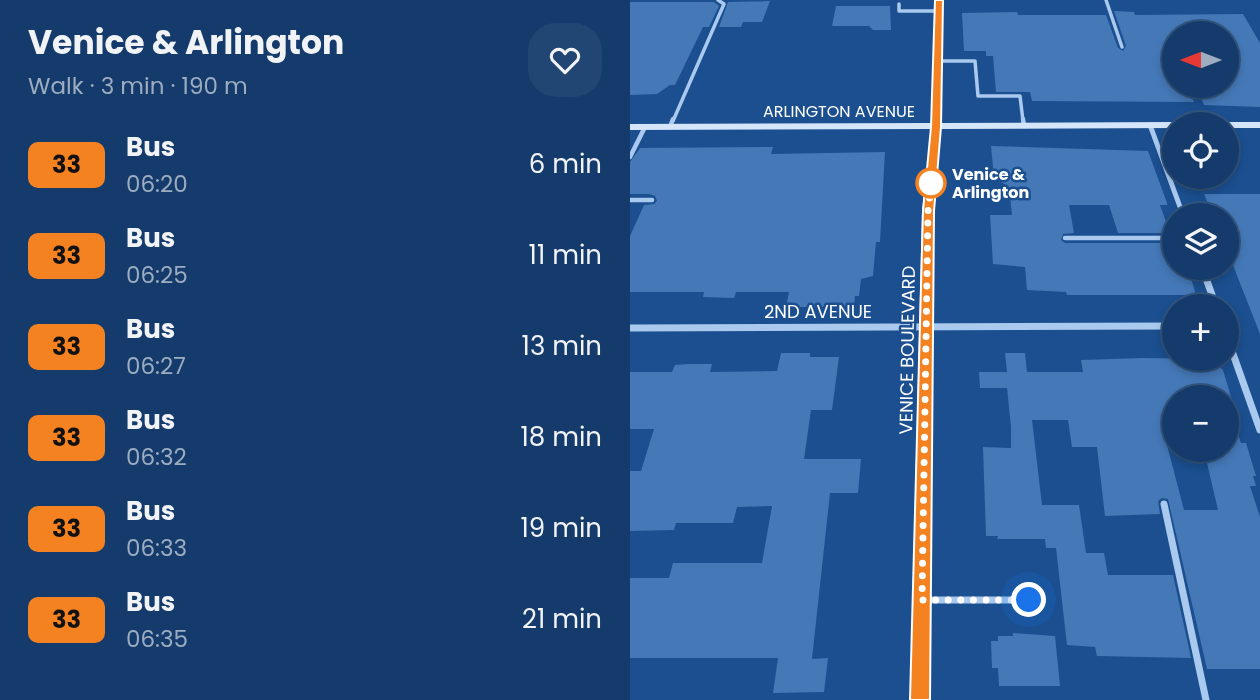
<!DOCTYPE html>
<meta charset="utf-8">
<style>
body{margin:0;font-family:Poppins,sans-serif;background:#214673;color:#f1f3f6;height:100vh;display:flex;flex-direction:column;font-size:26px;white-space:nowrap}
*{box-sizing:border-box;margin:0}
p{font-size:23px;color:#9dadc1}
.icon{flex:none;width:38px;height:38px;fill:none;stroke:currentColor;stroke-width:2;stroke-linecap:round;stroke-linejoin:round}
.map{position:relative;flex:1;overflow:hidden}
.details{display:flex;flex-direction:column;background:#143b6b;width:630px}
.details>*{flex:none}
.badge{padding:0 14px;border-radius:10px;font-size:24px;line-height:46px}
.needle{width:46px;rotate:270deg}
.buttons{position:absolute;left:532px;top:21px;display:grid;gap:14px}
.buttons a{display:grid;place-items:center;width:77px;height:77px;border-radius:50%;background:#143b6b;box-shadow:0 4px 10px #0003,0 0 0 2px #33557e;font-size:35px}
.you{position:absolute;width:35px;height:35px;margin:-18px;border:5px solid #fff;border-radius:50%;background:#1a73e8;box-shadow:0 0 0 10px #1a73e833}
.map>.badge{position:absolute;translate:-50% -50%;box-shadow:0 0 0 4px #fff}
.round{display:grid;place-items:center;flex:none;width:74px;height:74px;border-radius:28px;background:#214673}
.headline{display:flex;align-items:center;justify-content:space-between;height:119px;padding:0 28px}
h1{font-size:33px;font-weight:700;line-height:52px}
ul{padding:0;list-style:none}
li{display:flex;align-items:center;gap:21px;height:91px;padding:0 28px}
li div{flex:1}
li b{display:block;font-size:26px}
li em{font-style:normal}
li .badge{min-width:77px;font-weight:700;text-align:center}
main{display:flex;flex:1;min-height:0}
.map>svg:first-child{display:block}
.building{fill:#4478b7}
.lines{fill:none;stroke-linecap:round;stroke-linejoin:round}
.lane-far2{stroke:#a9c9ee;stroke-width:3.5}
.lane-far1{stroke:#a9c9ee;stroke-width:4.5}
.lane{stroke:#a9c9ee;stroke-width:7}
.street-far1{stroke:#a9c9ee;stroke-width:5}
.street{stroke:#a9c9ee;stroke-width:7}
.secondary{fill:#d6e6fa;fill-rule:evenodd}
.line{fill:#f58220;stroke:#fff;stroke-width:2}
.walk{stroke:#fff;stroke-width:7;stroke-dasharray:0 12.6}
.stop-dot{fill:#fff;stroke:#f58220;stroke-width:3.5}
.labels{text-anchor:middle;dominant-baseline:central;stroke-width:5;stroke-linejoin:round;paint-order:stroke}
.far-street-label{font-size:16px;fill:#fff;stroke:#1b4f8f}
.far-stop-label{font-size:16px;font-weight:bold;fill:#fff;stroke:#1b4f8f;text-anchor:start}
.street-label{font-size:18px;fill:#fff;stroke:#1b4f8f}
</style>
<main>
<section class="details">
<div class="headline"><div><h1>Venice &amp; Arlington</h1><p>Walk · 3 min · 190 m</p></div><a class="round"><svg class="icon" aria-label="heart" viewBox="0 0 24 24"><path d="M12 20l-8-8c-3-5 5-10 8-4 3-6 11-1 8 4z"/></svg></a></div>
<ul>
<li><span class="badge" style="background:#f58220;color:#111">33</span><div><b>Bus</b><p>06:20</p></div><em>6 min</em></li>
<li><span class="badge" style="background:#f58220;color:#111">33</span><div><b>Bus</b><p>06:25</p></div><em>11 min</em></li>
<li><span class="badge" style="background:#f58220;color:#111">33</span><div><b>Bus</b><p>06:27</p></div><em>13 min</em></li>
<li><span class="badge" style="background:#f58220;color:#111">33</span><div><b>Bus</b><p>06:32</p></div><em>18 min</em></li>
<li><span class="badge" style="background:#f58220;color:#111">33</span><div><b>Bus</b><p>06:33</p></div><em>19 min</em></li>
<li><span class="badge" style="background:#f58220;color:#111">33</span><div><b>Bus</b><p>06:35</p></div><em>21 min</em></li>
</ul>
</section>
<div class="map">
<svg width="630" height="700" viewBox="0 0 630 700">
<rect width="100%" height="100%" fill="#1b4f8f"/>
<g class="building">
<polygon points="140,1 132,22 113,22 111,27 89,27 98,2"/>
<polygon points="0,2 84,2 89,6 79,27 73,27 45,85 40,85 27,94 0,95"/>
<polygon points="206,6 260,6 261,30 243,30 239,26 202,26"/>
<polygon points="484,11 504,12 505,15 613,14 630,43 630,107 574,105 567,88 599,88 597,33 544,32 544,86 557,86 564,102 402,101 400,92 366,92 363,56 356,56 356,51 334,51 332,13 387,12 388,15 476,15 488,48 493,51 496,46"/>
<polygon points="361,146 518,151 537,203 537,205 530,205 540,233 488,233 479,205 439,205 444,233 433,234 431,240 435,243 541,243 544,268 558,268 566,295 437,295 436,292 397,290 395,267 363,264 360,215 382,215 379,187 364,178"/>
<polygon points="143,147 141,154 255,152 250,242 246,242 243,276 231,279 229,296 225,296 224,307 156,307 159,292 106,292 104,298 73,297 74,292 0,292 0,236 14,205 24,204 27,201 25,196 19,194 0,194 0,162 10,148"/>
<polygon points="574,194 630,194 630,334 597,250 597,215 583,215"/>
<polygon points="151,353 180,353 180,357 209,357 202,410 181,410 174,459 231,459 228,493 200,493 182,659 198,658 194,692 143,693 148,658 0,658 0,578 39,578 43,563 132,563 142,506 107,507 103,523 46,523 44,530 0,531 0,471 11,471 24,429 0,429 0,372 42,372 45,365 58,364 82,364 80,372 147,371"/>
<polygon points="375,353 395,353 397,372 453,372 451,360 513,358 575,359 577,362 585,362 593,370 601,397 544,397 544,422 531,422 554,510 588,510 574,450 597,450 597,409 600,409 611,443 616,443 626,476 623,476 626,486 620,486 630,517 630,669 577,669 538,499 532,498 528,501 530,514 475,516 467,447 442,447 438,420 402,420 412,505 449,505 456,553 474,553 478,575 543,575 561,658 467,656 465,647 437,645 426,548 416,548 415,539 367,539 368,536 356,536 353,447 381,448 381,427 377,388 350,388 349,372 377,372"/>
<polygon points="383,633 425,636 430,686 369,686 368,668 362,668 361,641 368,641 368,636 383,636"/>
</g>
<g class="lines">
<g class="lane-far2">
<polyline points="476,0 492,47"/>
<polyline points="269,4 269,11 309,11"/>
<polyline points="308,61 345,61 348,96 390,96 393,121"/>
<polyline points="43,121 94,4 88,0"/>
</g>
<g class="lane-far1">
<polyline points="393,119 394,126"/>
<polyline points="40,127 43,119"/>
<polyline points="0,157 15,127"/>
<polyline points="0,200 22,200"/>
<polyline points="435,238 544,238"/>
</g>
<g class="lane">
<polyline points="534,504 576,700"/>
<polyline points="295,600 399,600"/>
</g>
<g class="street-far1">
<polyline points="520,125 553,215"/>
<polyline points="572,268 573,272"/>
</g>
<g class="street">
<polyline points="573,270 586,306"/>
<polyline points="0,328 544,326"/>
<polyline points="597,337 630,430"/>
</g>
<g class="secondary">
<polygon points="305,0 313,0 311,123 544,122 549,124 544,124 544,128 311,129 304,211 300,700 280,700 292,211 301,129 0,130 0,124 301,123"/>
<polygon points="597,122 630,122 630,128 597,128 597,124 592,124"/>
</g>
</g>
<polygon class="line" points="305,0 313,0 311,127 304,211 300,700 280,700 293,211 301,127"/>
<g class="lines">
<polyline class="walk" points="301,183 302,178 298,211 292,600 399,600"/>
</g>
<circle class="stop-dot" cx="301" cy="183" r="14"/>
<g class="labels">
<g class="far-street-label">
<text x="209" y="111">ARLINGTON AVENUE</text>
</g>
<g class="far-stop-label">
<text x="322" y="174">Venice &amp;<tspan x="322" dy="18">Arlington</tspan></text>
</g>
<g class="street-label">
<text x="188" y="311">2ND AVENUE</text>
<text transform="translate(277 350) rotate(-89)">VENICE BOULEVARD</text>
</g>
</g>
</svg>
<div class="buttons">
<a><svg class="needle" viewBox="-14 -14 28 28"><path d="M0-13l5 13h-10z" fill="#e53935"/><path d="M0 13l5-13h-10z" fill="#9dadc1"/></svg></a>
<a><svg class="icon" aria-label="locate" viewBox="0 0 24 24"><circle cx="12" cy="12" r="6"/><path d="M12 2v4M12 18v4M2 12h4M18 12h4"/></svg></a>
<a><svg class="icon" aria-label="layers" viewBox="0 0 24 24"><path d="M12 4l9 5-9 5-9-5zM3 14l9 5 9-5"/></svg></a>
<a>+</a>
<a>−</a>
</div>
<div class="you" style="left:399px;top:600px"></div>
</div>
</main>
